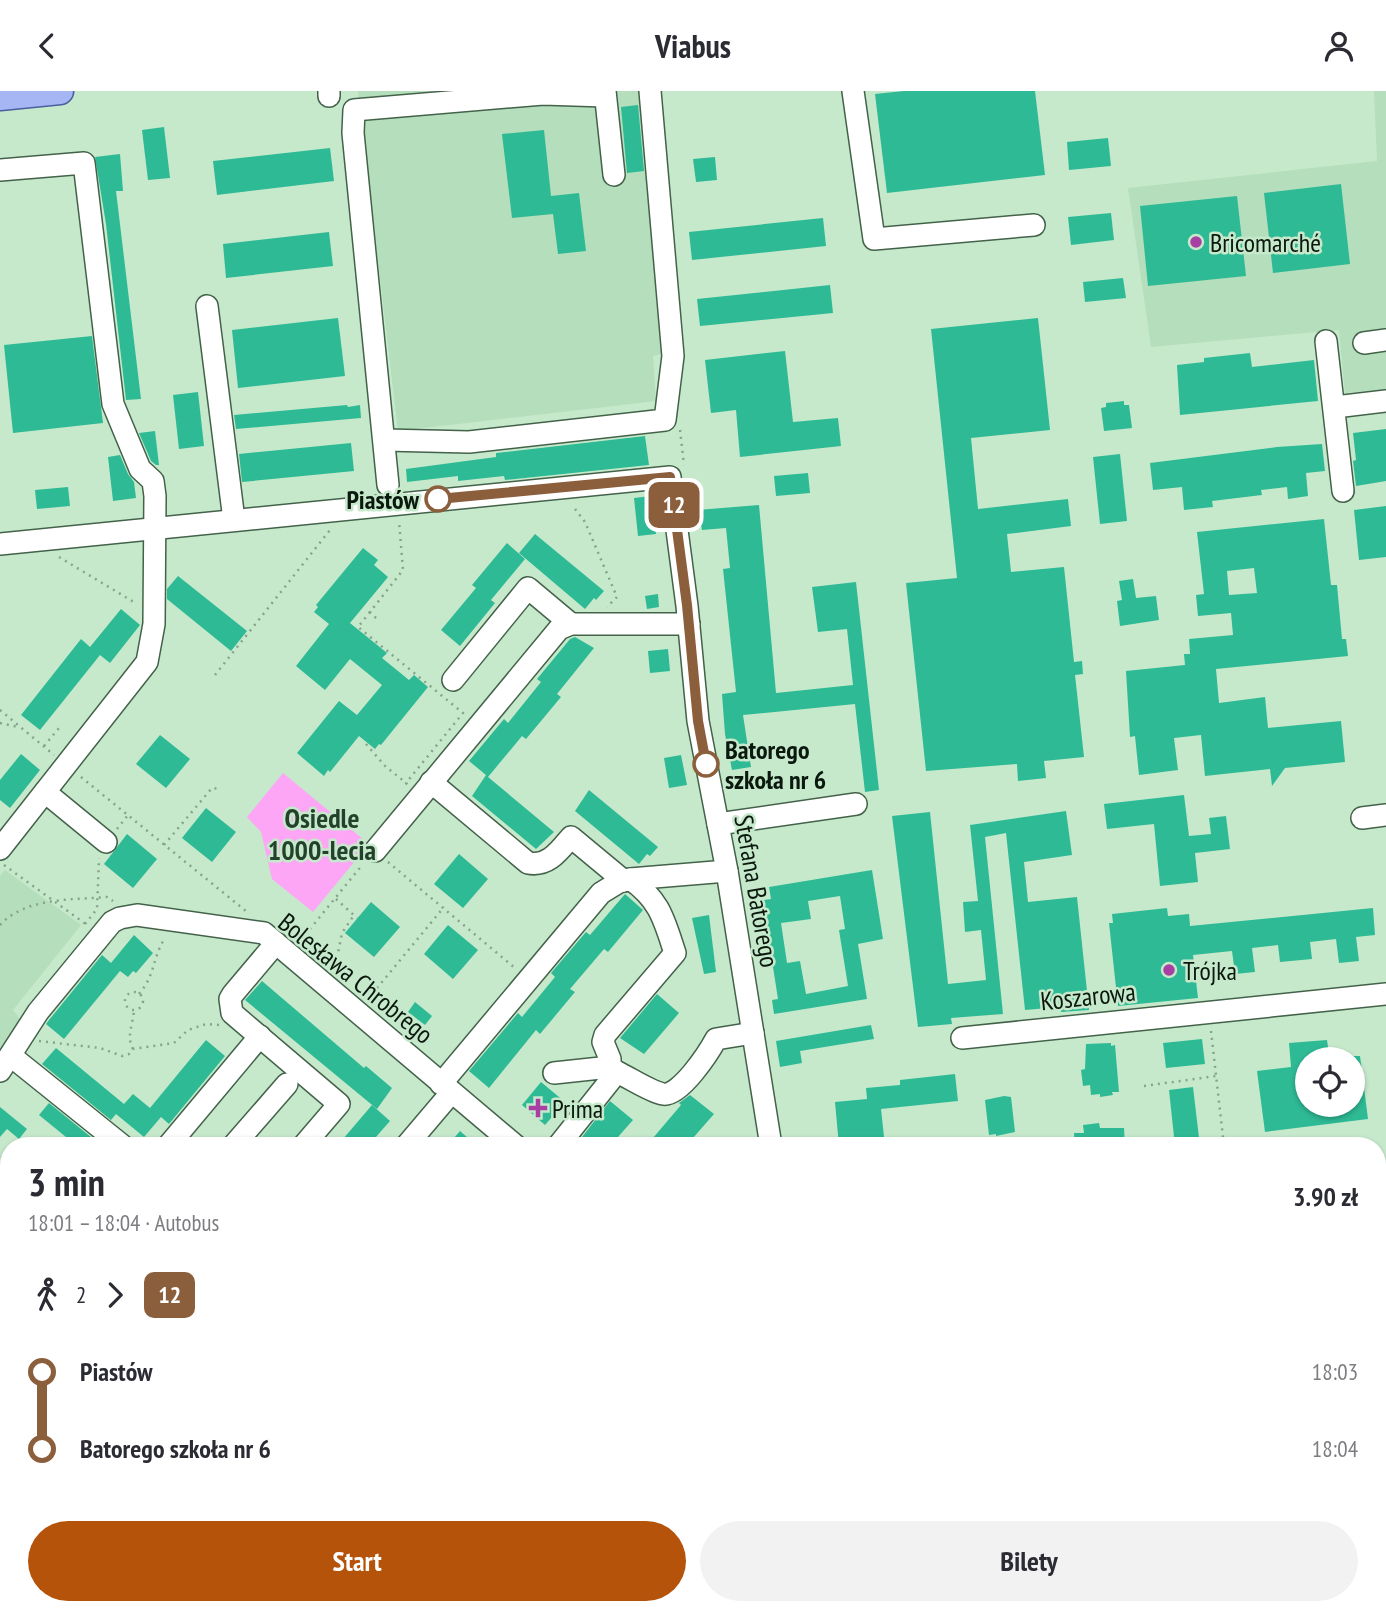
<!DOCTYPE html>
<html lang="pl">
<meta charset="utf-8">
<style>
body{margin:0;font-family:"PT Sans Narrow",sans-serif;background:#f2f2f3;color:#2b2b33;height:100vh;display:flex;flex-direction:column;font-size:26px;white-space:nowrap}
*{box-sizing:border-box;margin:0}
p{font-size:23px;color:#7c7c81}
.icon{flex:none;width:38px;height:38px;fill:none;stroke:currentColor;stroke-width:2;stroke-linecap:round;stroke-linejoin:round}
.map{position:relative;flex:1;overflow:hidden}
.drawer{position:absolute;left:0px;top:1046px;width:1386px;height:478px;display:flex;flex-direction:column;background:#fff;border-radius:28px 28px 0 0;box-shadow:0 2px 5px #0004}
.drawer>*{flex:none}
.badge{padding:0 14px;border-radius:10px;font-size:24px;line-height:46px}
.buttons{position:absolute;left:1295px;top:956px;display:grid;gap:14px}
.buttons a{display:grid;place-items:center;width:70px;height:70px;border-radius:50%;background:#fff;box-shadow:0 2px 5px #0004;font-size:35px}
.map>.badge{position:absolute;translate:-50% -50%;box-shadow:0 0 0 4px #fff}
.legs{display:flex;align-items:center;gap:10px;height:77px;padding:0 28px;font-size:23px}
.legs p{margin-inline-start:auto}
.overview{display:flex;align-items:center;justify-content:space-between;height:119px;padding:0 28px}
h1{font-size:38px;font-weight:700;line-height:52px}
.action{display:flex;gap:14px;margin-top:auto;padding:14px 28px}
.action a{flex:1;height:80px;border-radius:42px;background:#b45309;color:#fff;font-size:28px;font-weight:700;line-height:80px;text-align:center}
.action a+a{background:#f2f2f3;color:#2b2b33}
ul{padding:0 28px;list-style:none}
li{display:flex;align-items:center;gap:24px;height:77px;font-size:26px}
li i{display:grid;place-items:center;width:10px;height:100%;margin:0 9px;background:currentColor}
li i::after{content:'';width:18px;height:18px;margin:-9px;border:5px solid;border-radius:50%;background:#fff}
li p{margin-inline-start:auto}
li:first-child i{background:linear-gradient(#0000 50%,currentColor 0)}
li:last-child i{background:linear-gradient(currentColor 50%,#0000 0)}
header{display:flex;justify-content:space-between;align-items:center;height:91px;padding:0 28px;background:#fff;font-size:32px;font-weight:700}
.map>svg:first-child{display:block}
.built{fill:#b4debc}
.green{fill:#fda6f5}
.building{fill:#2eba95;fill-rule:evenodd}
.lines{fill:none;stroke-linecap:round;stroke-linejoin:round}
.minor-casing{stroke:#436249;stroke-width:24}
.major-casing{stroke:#49609f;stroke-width:29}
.path{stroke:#87a38c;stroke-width:2.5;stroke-dasharray:2 5;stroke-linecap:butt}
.minor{stroke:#fff;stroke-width:21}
.major{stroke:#a6b6f4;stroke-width:26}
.line-1-casing{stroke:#fff;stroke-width:16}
.line-1{stroke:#8b5e3c;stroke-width:10}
.poi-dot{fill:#a840a3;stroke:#c6e9cc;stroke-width:2.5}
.stop-1-dot{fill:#fff;stroke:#8b5e3c;stroke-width:3.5}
.labels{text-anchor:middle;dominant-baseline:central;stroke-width:5;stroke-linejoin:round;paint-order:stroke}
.poi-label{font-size:26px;fill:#0b180e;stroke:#c6e9cc;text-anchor:start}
.stop-label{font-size:26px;font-weight:bold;fill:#0b180e;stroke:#c6e9cc;text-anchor:end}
.street-label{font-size:26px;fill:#0b180e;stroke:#c6e9cc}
.neighbourhood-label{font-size:28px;font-weight:bold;fill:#24422b;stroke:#c6e9cc}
</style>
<header><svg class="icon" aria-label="back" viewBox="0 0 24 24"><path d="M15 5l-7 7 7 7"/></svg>Viabus<svg class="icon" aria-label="person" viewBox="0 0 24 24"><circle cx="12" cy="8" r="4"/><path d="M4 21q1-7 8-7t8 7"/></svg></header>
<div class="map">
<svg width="1386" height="1523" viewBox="0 0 1386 1523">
<rect width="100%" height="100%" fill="#c6e9cc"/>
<g class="built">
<polygon points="358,0 645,0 664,262 653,265 656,310 398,340"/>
<polygon points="1374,0 1386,0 1386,298 1345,302 1339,239 1151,256 1128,97 1377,70"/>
<polygon points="5,779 81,834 13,919 23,932 0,968 0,785"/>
</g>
<g class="green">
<polygon points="283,682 369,753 313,821 272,788 261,741 247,726"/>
<polygon points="0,1274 9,1282 9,1311 0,1321"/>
<polygon points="208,1516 404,1516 398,1523 202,1523"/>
<polygon points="789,1516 837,1516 839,1517 834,1523 798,1523"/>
</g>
<g class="building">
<polygon points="904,0 1035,0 1045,84 887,102 875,3"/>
<polygon points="638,14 644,80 627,82 621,16"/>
<polygon points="164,36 170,87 148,89 142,39"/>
<polygon points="544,39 551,105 579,102 586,160 558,163 553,123 512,127 502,43"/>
<polygon points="1108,47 1111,75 1069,79 1067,51"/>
<polygon points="330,57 334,90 217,104 213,70"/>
<polygon points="120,63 123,100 116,100 141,308 126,309 106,133 95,66"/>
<polygon points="715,66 717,89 696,91 693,68"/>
<polygon points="1341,93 1350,173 1273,182 1264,102"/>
<polygon points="1237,105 1246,185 1148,195 1140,115"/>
<polygon points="1111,122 1114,149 1071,154 1068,126"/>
<polygon points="823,127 826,155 692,169 689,141"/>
<polygon points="329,141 333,175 226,187 223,153"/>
<polygon points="1123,187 1126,207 1085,211 1083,191"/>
<polygon points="830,194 833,222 700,235 697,208"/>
<polygon points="338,227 345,285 238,297 232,239"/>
<polygon points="1038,227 1050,339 971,347 978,418 1068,408 1071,435 1007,443 1011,481 1064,476 1074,571 1082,570 1083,583 1075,584 1084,666 1044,670 1046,687 1018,690 1017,673 926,680 906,492 957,487 931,238"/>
<polygon points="92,245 103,332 13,342 4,254"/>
<polygon points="785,260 793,331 838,327 841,355 740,366 736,319 711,322 705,269"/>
<polygon points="1250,262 1252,276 1314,269 1318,310 1180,324 1177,274 1204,271 1204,267"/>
<polygon points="198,301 204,355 179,358 173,304"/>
<polygon points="1124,310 1124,314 1129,314 1132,337 1104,340 1101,317 1106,316 1106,312"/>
<polygon points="347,314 348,316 360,314 361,327 236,338 234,324"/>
<polygon points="1386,338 1386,390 1356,395 1353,370 1356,369 1353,342"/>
<polygon points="155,340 159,374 156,374 151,370 139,342"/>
<polygon points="645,345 649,374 505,389 504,385 458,390 458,385 407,391 406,378 496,366 496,362"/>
<polygon points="351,352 354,380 242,391 239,363"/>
<polygon points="1322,353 1325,380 1306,382 1308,405 1288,408 1287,396 1261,399 1262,404 1212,410 1213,416 1184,419 1182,396 1153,399 1150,372 1277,356"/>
<polygon points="1120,363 1127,430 1100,433 1093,366"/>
<polygon points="120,364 128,383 134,391 136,407 113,410 108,366"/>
<polygon points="808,382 810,402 776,405 774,385"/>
<polygon points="68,396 70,415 37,418 35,399"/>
<polygon points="651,405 656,443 638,445 634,407"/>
<polygon points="759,414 776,602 853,594 847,538 818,541 812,496 856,491 879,699 865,701 855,613 743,624 751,676 732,679 725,643 722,603 736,601 723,478 730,477 726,437 702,439 701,434 698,434 697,419"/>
<polygon points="1386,415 1386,466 1359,469 1354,419"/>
<path d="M1324,428L1331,494H1337L1342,548H1346L1348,565L1216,578L1219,612L1265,606L1268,637L1341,630L1345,671L1285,677L1272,695L1270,678L1205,685L1201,644L1174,647L1178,679L1139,684L1135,645L1130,646L1126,580L1185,574L1184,563H1190L1189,548L1233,544L1231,522L1198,525L1196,504L1204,503L1197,441ZM1254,477L1257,502L1229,504L1227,480Z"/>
<polygon points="535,443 604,500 596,509 594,507 585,518 519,462"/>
<polygon points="507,452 525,468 491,509 495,512 460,555 441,539 476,497 472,494"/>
<polygon points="363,457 378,469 374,474 388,486 350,532 387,562 382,567 409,589 414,584 428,596 381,654 379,653 375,658 359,645 330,681 328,679 324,685 297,662 339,610 357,624 382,594 350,568 325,599 296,575 329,533 314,521 318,516 316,514"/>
<polygon points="178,485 247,540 231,560 167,508 167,498"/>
<polygon points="1133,488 1136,507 1156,505 1159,529 1120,535 1117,510 1122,509 1119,490"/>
<polygon points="658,503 659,516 647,518 645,505"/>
<polygon points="121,518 140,534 110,572 100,564 40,639 21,624 81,548 90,556"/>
<polygon points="575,546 594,557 557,603 561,606 526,648 522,645 488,686 554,741 536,758 472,705 486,684 469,670 504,628 508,632 541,591 537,588 570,548"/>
<polygon points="668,558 670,580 650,582 648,560"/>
<polygon points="160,644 190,668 166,697 136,673"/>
<polygon points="21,663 40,679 10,717 0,709 0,689"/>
<polygon points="681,664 687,694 669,697 664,667"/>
<polygon points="589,699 658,756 650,765 647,763 639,773 575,720"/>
<polygon points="1184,704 1189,745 1211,743 1209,727 1226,725 1230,758 1195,762 1198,791 1160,795 1154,733 1107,738 1104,713"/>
<polygon points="206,717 236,741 212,771 182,747"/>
<polygon points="1066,720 1072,764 1024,771 1028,811 1077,806 1089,919 1061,921 1060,916 1025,919 1006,742 985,746 1003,923 951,927 952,933 918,936 892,725 930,721 948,893 986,889 981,839 965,841 963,811 978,810 970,734"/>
<polygon points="127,743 157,768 133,797 104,773"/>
<polygon points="459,763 488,788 463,817 434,793"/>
<path d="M872,779L883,848L858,853L867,908L774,923L772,909L778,908L773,876L767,877L756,810L771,808L769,796ZM840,805L845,838L839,839L848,895L806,903L800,870L787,872L781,832L811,828L808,810Z"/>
<polygon points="625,803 643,819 608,861 604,858 570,898 575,901 540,943 536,939 489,997 469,980 518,922 522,926 555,886 551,882 586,841 590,844"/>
<polygon points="371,811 400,836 374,866 345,842"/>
<polygon points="1167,817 1168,825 1189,823 1190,835 1373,817 1375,844 1356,846 1359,870 1339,872 1336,848 1310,851 1312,868 1280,871 1278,854 1252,857 1255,881 1235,883 1232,860 1193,864 1198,907 1118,915 1109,832 1113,832 1112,823"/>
<polygon points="709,824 716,881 704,883 692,827"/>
<polygon points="448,834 478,859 453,888 424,863"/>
<polygon points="134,844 153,862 136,882 133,880 128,886 120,880 64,948 46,933 49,929 102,864 111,872"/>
<polygon points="262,890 364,977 366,975 392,997 377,1018 245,909"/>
<polygon points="657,903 679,922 644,963 620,947"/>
<polygon points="415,911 432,925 425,934 408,921"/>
<polygon points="871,934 874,948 800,960 802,972 780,976 776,950"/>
<polygon points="1202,948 1205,973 1166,977 1163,952"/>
<polygon points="206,949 225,965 169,1033 161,1026 144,1046 116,1023 111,1029 42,973 56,957 124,1013 133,1003 150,1017"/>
<polygon points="1327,949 1329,963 1307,965 1307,1013 1353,1013 1353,965 1360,965 1368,1028 1265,1041 1257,980 1291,976 1289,952"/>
<polygon points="1111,952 1111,955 1115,954 1119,1001 1112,1001 1113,1004 1100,1006 1100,1003 1091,1004 1090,994 1083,995 1081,979 1085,978 1086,953"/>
<polygon points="955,983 958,1010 881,1018 885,1055 839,1055 835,1011 867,1008 866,997 900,994 900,989"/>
<polygon points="541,991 565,1011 545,1034 522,1014"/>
<polygon points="1193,996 1200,1055 1175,1055 1169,999"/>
<polygon points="690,1004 714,1023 686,1055 663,1055 653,1047 681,1014 679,1012"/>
<polygon points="1004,1005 1011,1006 1015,1041 996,1045 996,1043 989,1044 985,1009"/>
<polygon points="610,1010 633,1029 610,1055 575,1055"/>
<polygon points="49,1012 102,1055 77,1055 39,1024"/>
<polygon points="372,1014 390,1030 368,1055 337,1055"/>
<polygon points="0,1016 27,1038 19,1048 7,1038 0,1046"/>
<polygon points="1099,1032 1100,1037 1124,1037 1125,1055 1075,1055 1074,1042 1084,1042 1083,1034"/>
<polygon points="460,1040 477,1055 447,1055"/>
</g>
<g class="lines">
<g class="minor-casing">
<g id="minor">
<polyline points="329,0 329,5"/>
<polyline points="605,0 614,84"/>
<polyline points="853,0 874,148 1034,134"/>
<polyline points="0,79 84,72 113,313 140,378 153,390 155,405 154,533 147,571 0,758"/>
<polyline points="207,215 234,429"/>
<polyline points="1326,250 1343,400"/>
<polyline points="1364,252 1386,249"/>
<polyline points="1335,316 1386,310"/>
<polyline points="385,349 469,351 665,329 673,265 650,0"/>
<polyline points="388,394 353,42 354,19 543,3 605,5"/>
<polyline points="0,453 670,386 687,515 698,630 727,780 771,1055"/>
<polyline points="453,589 528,497 571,533"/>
<path d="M431,691L528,772C548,776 559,760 571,746L624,790"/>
<polyline points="45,701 106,751"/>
<polyline points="1362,727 1386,724"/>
<polyline points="718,733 856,713"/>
<polyline points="375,760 559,538 571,533 689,533"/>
<polyline points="276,852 233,903 230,908 232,922 339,1013 303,1055"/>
<polyline points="962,947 1386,903"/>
<polyline points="11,965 123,1055"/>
<path d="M610,976V968L603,951L605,944L675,862C664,829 660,809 630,788"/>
<polyline points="0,980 38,921 112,831 120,827 137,824 264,842 516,1055"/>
<path d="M617,981C630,987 651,1001 663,1003C680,1006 709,961 716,948L753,942"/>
<polyline points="554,982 610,976 617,981 558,1055"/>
<polyline points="441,993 601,802 619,791 630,788 727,780"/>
<polyline points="168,1055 260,945"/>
<polyline points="233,1055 287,993"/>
<polyline points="406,1055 451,1002"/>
<polyline points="0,1084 9,1091"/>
<polyline points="1377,1170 1386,1170"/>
<polyline points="1377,1328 1386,1327"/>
<polyline points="1377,1434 1386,1434"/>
<polyline points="518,1516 527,1523"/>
<polyline points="853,1516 861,1523"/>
<polyline points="1373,1516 1373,1523"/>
<polyline points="475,1523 481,1516"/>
<polyline points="753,1523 759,1516"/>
<polyline points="1007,1523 1010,1516"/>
</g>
</g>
<g class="major-casing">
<polyline id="major" points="0,6 60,0"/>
</g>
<g class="path">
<polyline points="680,339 684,374"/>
<polyline points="575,418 585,431 617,506 607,516"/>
<polyline points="59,466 137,513"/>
<polyline points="370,521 358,536 463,622 406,692 408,694"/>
<polyline points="376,527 370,521 403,479 399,430"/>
<polyline points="215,584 330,439"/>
<polyline points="0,619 54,664"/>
<polyline points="0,632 18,636"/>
<polyline points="366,653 385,675 406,692"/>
<polyline points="44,655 59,637"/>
<polyline points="81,686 247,821"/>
<polyline points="117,738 128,724"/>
<polyline points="164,754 212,697 219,698"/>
<polyline points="388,771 515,877"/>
<polyline points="4,774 87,834"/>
<polyline points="336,808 357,827"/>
<polyline points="85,833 97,818 99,767"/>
<path d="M0,834C26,806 72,809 107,806L113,810"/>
<polyline points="301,849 363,773"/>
<polyline points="337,867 342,842 354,824"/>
<circle cx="134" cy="910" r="9"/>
<path d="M139,903C156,883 152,867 165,847"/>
<polyline points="368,908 444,816"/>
<polyline points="1211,940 1224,1055"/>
<polyline points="39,950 100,957 122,965 129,963 133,958 174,952 188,939 206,933 220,934"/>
<path d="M133,958C126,946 133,933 134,919"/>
<polyline points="1144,995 1216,985"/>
<polyline points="1377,1241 1386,1271"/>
<polyline points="1377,1269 1386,1272"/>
<polyline points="646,1523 653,1516"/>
</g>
<use href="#minor" class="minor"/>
<use href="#major" class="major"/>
</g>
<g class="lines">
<g class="line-1-casing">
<polyline id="line-1" points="438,408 670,386 687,514 698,630 706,673"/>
</g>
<use href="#line-1" class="line-1"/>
</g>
<g class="poi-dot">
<circle cx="1196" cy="151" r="7"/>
<circle cx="1169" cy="879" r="7"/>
<path d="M534.5 1006.5h7v7h7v7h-7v7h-7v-7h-7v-7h7z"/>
</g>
<g class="stop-1-dot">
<circle cx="438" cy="408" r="12"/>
<circle cx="706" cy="673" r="12"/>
</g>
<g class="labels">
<g class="poi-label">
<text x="1210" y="151">Bricomarché</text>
<text x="1183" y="879">Trójka</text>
<text x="552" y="1017">Prima</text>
</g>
<g class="stop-label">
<text x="419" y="408">Piastów</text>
<text x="725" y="658" text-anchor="start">Batorego<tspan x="725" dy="30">szkoła nr 6</tspan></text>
</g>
<g class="street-label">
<text transform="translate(757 800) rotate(80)">Stefana Batorego</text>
<text transform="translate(356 887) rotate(39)">Bolesława Chrobrego</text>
<text transform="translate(1088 905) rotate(-6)">Koszarowa</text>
</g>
<g class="neighbourhood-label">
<text x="322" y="726">Osiedle<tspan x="322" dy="32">1000-lecia</tspan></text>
</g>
</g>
</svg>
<div class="buttons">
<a><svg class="icon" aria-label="locate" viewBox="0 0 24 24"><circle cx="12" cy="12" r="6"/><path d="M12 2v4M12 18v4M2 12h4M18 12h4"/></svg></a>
</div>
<b class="badge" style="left:674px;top:414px;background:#8b5e3c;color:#fff">12</b>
<section class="drawer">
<div class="overview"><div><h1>3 min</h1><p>18:01 – 18:04 · Autobus</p></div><b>3.90 zł</b></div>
<div class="legs"><svg class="icon" aria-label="walk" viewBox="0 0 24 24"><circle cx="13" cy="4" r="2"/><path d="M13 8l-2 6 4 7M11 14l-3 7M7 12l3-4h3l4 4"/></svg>2<svg class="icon" aria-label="forward" viewBox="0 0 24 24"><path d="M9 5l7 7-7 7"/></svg><b class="badge" style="background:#8b5e3c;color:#fff">12</b></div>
<ul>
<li><i style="color:#8b5e3c"></i><b>Piastów</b><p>18:03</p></li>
<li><i style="color:#8b5e3c"></i><b>Batorego szkoła nr 6</b><p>18:04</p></li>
</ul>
<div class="action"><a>Start</a><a>Bilety</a></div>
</section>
</div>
